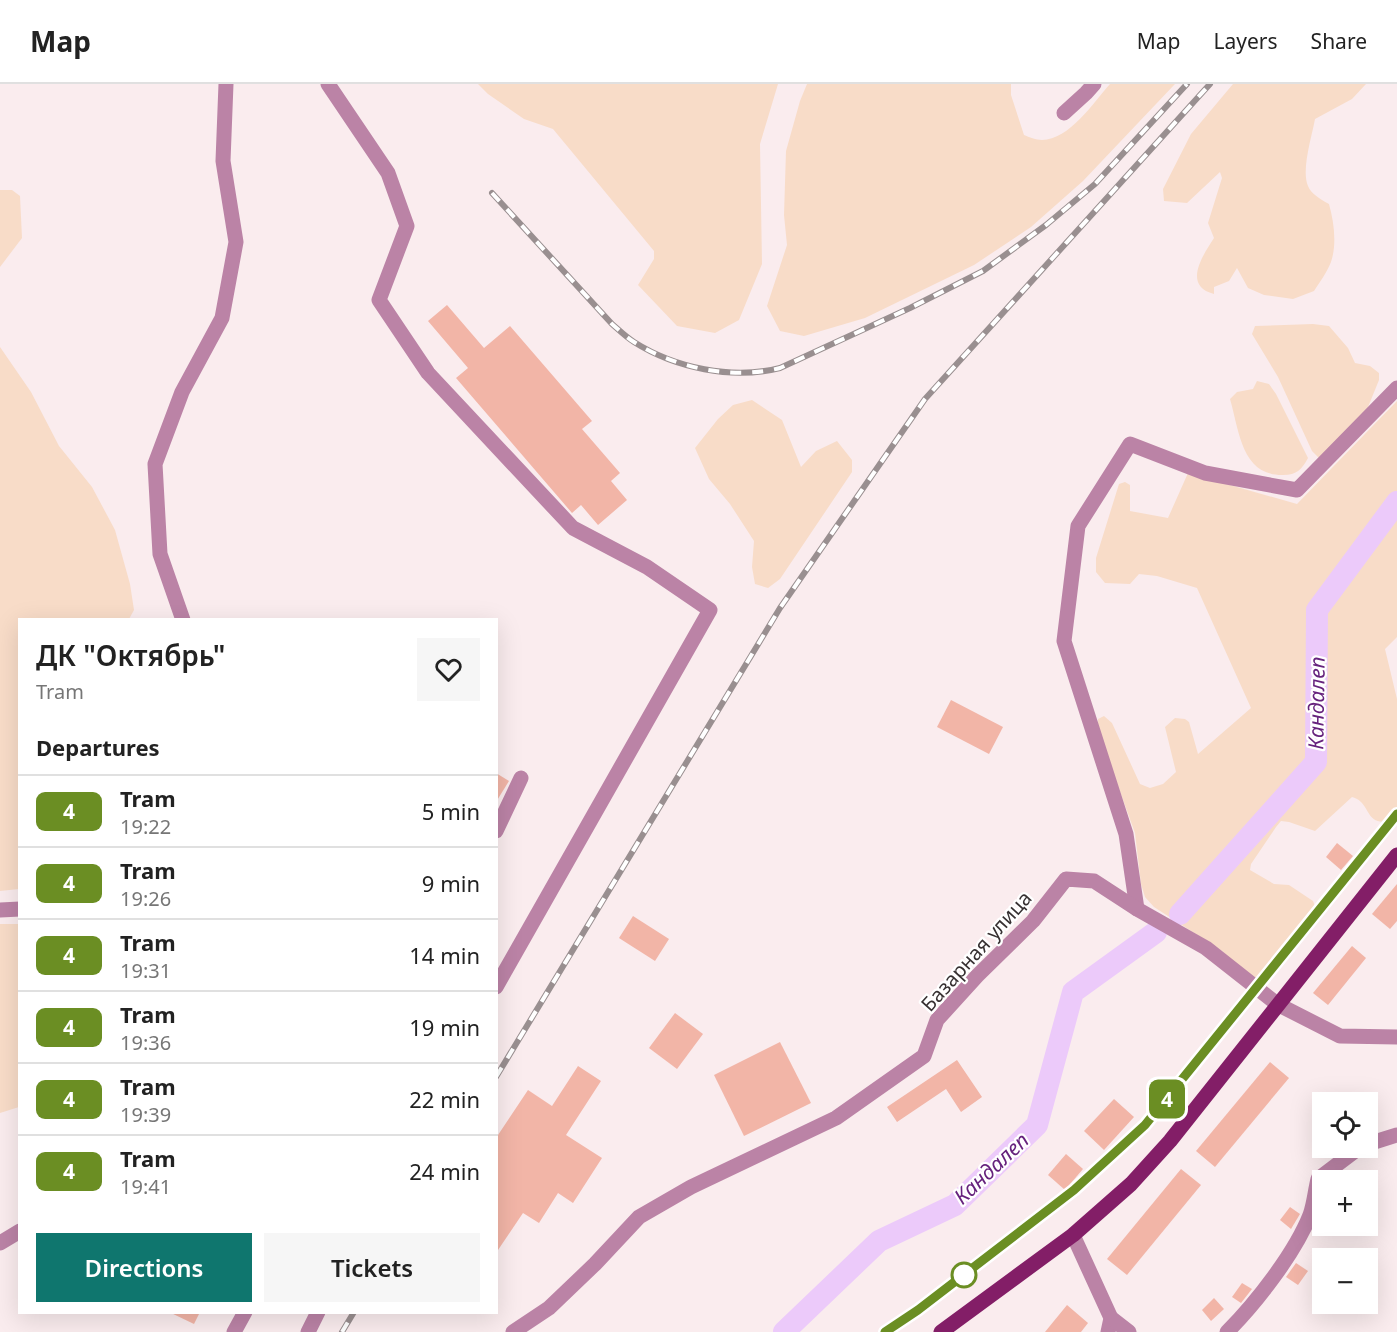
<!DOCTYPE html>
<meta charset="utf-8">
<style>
body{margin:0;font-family:"Noto Sans",sans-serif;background:#f6f6f6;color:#222;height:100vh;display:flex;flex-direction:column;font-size:22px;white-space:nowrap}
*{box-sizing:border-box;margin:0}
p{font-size:20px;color:#767676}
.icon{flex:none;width:33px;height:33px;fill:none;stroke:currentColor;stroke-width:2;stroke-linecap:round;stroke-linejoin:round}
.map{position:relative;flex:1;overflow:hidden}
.details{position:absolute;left:18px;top:534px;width:480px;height:696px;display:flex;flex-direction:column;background:#fff;border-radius:0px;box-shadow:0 6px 24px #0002}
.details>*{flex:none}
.badge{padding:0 12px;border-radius:9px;font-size:21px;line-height:39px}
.buttons{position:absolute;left:1312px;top:1008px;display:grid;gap:12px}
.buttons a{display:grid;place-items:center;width:66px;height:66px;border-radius:0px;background:#fff;box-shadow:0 6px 24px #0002;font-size:30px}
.map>.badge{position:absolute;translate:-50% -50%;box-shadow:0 0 0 3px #fff}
h2{padding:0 18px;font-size:22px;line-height:54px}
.round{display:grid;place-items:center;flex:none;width:63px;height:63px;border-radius:0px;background:#f6f6f6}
.headline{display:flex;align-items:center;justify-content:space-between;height:102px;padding:0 18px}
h1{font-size:28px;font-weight:600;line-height:45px}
.button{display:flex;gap:12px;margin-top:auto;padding:12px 18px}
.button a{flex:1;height:69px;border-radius:0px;background:#0f766e;color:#fff;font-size:24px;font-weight:600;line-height:69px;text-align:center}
.button a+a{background:#f6f6f6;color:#222}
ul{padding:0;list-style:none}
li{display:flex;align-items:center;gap:18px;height:72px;padding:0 18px;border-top:2px solid #e0e0e0}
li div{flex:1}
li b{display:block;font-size:22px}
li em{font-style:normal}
li .badge{min-width:66px;font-weight:700;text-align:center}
header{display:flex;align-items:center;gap:36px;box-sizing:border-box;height:84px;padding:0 30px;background:#fff;border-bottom:2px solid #e0e0e0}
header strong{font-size:28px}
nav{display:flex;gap:33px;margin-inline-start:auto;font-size:21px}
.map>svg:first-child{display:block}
.green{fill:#f8dcc8}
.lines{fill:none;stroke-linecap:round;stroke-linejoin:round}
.river{stroke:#eccafa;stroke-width:22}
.building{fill:#f2b5a7}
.minor{stroke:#bb83a6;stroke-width:15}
.major{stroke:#831e67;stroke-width:15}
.tram{stroke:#998f90;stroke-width:1.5}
.rail-casing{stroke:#998f90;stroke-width:6}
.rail{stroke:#fff;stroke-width:4;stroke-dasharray:11;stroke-linecap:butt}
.line-casing{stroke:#fff;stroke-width:14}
.line{stroke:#6b8e23;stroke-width:9}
.stop-dot{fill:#fff;stroke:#6b8e23;stroke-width:3}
.labels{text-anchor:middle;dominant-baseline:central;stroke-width:4.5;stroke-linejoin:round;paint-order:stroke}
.street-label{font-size:20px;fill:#373132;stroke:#fff}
.water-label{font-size:21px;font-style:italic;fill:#66227d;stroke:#fff}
</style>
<header>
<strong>Map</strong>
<nav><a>Map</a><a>Layers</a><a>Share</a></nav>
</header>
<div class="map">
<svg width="1397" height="1248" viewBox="0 0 1397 1248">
<rect width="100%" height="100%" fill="#faecee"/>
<g class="green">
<polygon points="478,0 778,0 760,60 762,180 739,236 715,249 677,242 638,201 654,175 654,167 553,45 524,35 488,10"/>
<path d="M807,0H1011V11L1024,51C1029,53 1036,56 1042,56C1069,56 1094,18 1110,0H1175L1083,97L1031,143L974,181L865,234L804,252L780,247L767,222L787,161L784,131L786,67L800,17Z"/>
<path d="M1233,0H1366L1352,15L1315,35C1312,52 1301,86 1308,102C1311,110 1322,116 1329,120C1334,138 1337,160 1331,178C1327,188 1320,198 1314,207L1293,215L1264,211L1248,204L1237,184L1229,197L1214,203V210C1182,202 1203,171 1214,154L1208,139L1222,94L1220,88L1187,119L1164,117L1163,105L1191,50Z"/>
<polygon points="0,106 12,106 20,112 22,154 0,183"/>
<polygon points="1313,240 1329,242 1348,264 1355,279 1370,282 1379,289 1379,296 1366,328 1319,374 1312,367 1278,293 1252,250 1255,242"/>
<polygon points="0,263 31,308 59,362 92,403 115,446 130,500 134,526 129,535 20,536 19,805 0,807"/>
<path d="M1257,297L1269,300L1276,310L1308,374C1302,385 1297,391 1283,391C1241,392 1239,345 1230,315L1237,308L1253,305Z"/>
<polygon points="752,316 782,336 801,383 816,367 837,357 852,376 852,388 780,495 768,504 755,500 752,483 754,457 730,420 709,395 695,364 718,335 733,321"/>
<path d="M1397,317V553L1385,565L1397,615V724L1386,738C1368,738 1370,727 1361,718C1358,715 1355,714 1352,713L1315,747L1289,738L1281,737L1276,743L1251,780L1250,786L1274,800L1289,801L1313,817L1315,822L1256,894L1250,893L1222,867L1154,823L1145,813L1141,800L1135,749L1098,647V635L1104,632L1112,639L1140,700L1150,704L1163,700L1176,688L1165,643L1175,634L1185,635L1189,638L1198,670L1251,624L1197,504L1157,492L1139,490L1130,500L1105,499L1096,488V474L1119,400L1125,398L1130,401V427L1168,434L1188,389L1297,420Z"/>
<polygon points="0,840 20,840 19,1023 0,1029"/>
</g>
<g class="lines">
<g class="river">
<polyline points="1180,830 1316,678 1317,526 1397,418"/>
<polyline points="784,1248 879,1157 955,1121 1037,1041 1073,908 1156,848"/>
</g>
</g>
<g class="building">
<polygon points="447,221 484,264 510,242 592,337 582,345 620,389 611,397 627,416 598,441 581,421 572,429 456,294 468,284 428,237"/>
<polygon points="951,616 1003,643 989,670 937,643"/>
<polygon points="496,689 509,697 496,718"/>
<polygon points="1337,759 1353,772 1341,786 1326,773"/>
<polygon points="1397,800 1397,837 1390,845 1372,830"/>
<polygon points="633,832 669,855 655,877 619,854"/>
<polygon points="1352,862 1366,874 1328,921 1313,909"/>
<polygon points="675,929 703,950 677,985 649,964"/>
<polygon points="780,958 811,1019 744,1052 714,991"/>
<polygon points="957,976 982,1013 961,1028 946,1005 897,1038 887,1023"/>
<polygon points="1270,978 1289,994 1215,1083 1196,1067"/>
<polygon points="578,982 601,997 566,1051 602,1074 573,1119 558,1109 539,1139 523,1129 496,1169 496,1054 528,1006 552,1022"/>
<polygon points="1114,1015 1134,1033 1104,1066 1084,1047"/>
<polygon points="1066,1070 1083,1085 1065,1106 1048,1091"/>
<polygon points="1181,1085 1201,1101 1127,1191 1107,1175"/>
<polygon points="1290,1123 1300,1130 1291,1145 1280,1136"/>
<polygon points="1296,1179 1308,1187 1298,1201 1286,1193"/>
<polygon points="1242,1199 1252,1205 1241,1219 1232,1213"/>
<polygon points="1214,1214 1224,1225 1211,1237 1202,1226"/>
<polygon points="1067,1221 1088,1239 1081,1248 1045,1248"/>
<polygon points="169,1228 200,1228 194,1240"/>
</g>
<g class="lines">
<g class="minor">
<polyline points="328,0 388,89 407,142 379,216 428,289 573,444 647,483 710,526 496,903"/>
<polyline points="1064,29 1086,9 1094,0"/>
<polyline points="183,536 160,470 155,380 182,308 222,234 236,158 223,77 226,0"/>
<polyline points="496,747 521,694"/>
<polyline points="1137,825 1126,750 1064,557 1078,442 1130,360 1205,389 1297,406 1397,304"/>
<polyline points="0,826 20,825"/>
<polyline points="1368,1060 1397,1051"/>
<polyline points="1073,1151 1111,1234 1108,1248"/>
<polyline points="0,1159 20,1147"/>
<polyline points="1111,1234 1129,1248"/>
<polyline points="234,1248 245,1228"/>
<polyline points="308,1248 318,1228"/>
<polyline points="513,1248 549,1224 595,1180 639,1133 691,1103 836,1034 924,972 937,936 977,892 1033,837 1066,795 1094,797 1137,825 1206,864 1277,920 1340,952 1397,953"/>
<path d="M1227,1248C1256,1219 1295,1169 1310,1131C1314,1120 1315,1107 1318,1095L1359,1064"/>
</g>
<polyline class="major" points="941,1248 1073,1151 1131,1100 1170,1057 1397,771"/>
<polyline class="tram" points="885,1248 918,1225 1074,1106 1145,1041 1397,730"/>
<g class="rail-casing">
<g id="rail">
<path d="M492,109L612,240C619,246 626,253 634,258C675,284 732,296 780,284L910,224L983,187L1046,141L1095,100L1187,0"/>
<polyline points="496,993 780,524 925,315 1210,0"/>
<polyline points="342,1248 354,1228"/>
</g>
</g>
<use href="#rail" class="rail"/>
</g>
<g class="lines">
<g class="line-casing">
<polyline id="line" points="885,1248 918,1226 1074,1106 1145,1041 1397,730"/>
</g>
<use href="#line" class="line"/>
</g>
<circle class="stop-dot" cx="964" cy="1191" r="12"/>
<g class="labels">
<g class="street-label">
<text transform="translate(976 867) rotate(-48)">Базарная улица</text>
</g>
<g class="water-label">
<text transform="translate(1316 619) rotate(-89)">Кандалеп</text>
<text transform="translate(991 1084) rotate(-43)">Кандалеп</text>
</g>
</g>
</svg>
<div class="buttons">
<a><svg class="icon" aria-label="locate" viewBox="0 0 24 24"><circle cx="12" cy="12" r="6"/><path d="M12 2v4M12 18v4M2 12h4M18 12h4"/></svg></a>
<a>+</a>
<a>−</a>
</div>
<b class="badge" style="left:1167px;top:1015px;background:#6b8e23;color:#fff">4</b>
<section class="details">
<div class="headline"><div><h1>ДК &quot;Октябрь&quot;</h1><p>Tram</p></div><a class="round"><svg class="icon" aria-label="heart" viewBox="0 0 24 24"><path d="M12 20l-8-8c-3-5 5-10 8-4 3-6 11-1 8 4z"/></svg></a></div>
<h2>Departures</h2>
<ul>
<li><span class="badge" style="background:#6b8e23;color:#fff">4</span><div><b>Tram</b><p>19:22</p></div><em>5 min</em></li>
<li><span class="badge" style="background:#6b8e23;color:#fff">4</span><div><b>Tram</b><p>19:26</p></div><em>9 min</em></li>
<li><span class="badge" style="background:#6b8e23;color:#fff">4</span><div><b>Tram</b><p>19:31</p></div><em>14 min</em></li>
<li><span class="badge" style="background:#6b8e23;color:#fff">4</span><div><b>Tram</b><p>19:36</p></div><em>19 min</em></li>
<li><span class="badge" style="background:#6b8e23;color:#fff">4</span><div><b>Tram</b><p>19:39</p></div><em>22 min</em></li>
<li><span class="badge" style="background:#6b8e23;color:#fff">4</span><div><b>Tram</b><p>19:41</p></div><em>24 min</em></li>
</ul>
<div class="button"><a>Directions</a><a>Tickets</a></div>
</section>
</div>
